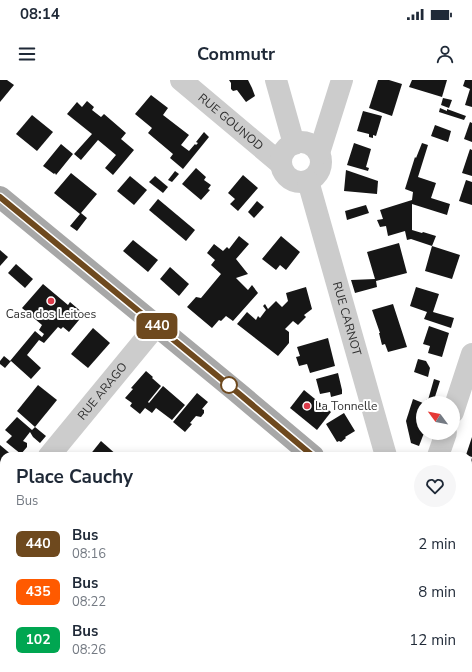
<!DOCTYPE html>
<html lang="fr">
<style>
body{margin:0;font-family:"Nunito Sans",sans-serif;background:#f6f6f7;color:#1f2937;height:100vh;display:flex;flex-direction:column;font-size:15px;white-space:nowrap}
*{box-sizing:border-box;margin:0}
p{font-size:13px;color:#747a83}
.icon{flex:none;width:22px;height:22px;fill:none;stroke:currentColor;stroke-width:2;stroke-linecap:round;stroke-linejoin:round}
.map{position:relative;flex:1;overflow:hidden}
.panel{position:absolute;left:0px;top:372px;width:472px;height:220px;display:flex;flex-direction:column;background:#fff;border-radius:12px 12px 0 0;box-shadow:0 2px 10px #0003}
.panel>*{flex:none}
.badge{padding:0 8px;border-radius:6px;font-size:14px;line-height:26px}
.needle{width:26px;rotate:302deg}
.fabs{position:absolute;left:416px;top:316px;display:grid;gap:8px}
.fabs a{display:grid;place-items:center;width:44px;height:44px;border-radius:50%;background:#fff;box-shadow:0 2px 10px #0003;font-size:20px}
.map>.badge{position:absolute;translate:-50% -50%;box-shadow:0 0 0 2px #fff}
.round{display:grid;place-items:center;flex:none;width:42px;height:42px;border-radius:21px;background:#f6f6f7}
.summary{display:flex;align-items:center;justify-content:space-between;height:68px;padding:0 16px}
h1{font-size:19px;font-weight:700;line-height:30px}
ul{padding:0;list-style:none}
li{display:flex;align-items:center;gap:12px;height:48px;padding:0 16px}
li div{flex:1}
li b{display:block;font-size:15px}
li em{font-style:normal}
li .badge{min-width:44px;font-weight:700;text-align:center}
.status{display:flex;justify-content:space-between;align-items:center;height:28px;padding:0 20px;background:#fff;direction:ltr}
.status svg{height:11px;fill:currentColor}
header{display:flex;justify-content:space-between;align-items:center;height:52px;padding:0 16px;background:#fff;font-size:18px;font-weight:700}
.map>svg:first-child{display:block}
.building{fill:#161616}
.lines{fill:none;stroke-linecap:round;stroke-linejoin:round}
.minor{stroke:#ccc;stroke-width:22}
.major{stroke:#a7a7a7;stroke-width:22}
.line-casing{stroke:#fff;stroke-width:9}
.line{stroke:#6e491e;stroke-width:6}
.poi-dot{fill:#dc3b4a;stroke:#fff;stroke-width:1.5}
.stop-dot{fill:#fff;stroke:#6e491e;stroke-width:2}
.labels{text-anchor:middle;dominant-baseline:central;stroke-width:4;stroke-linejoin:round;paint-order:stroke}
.street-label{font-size:12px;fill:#2f2f2f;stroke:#fff}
.poi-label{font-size:12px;fill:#2f2f2f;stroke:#fff}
</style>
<div class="status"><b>08:14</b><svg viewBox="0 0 49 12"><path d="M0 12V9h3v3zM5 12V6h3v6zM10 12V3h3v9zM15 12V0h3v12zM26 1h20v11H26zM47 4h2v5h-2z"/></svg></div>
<header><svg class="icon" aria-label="menu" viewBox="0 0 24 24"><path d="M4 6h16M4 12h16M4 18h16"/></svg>Commutr<svg class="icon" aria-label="person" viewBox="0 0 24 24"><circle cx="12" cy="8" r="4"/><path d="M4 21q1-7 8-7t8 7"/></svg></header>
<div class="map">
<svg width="472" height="592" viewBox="0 0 472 592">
<rect width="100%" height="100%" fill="#fff"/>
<g class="building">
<polygon points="0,0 7,0 14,5 0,22"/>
<polygon points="229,0 248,0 252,8 255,16 246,22 237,10 233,11 231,9 231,3"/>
<polygon points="378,0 389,0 402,4 392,36 369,28"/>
<polygon points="412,0 447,0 442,17 409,7"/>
<polygon points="465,0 472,0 472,27 465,25 470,9 463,6"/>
<polygon points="151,15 168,28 163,35 189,55 181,65 189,71 195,64 196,65 198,63 196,62 204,52 209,57 183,89 170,78 173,74 148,53 152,48 135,34"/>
<polygon points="443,18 452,20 449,28 441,25"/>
<polygon points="87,21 94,27 92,30 101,37 104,34 126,53 121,59 134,70 113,95 105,88 116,75 98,60 81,80 74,74 92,54 67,34 77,22 82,27"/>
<polygon points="440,28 447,31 447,29 466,36 464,40 439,32"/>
<polygon points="363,31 382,36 376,56 373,55 373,58 369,57 369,54 357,51"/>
<polygon points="32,35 53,52 37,71 16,54"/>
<polygon points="470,42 472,43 472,62 464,59"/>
<polygon points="435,45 451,51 448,62 431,56"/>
<polygon points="354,63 371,69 366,87 369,88 368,91 347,85"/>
<polygon points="422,63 428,65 418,97 436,103 431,118 450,124 447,135 412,124 412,150 422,153 423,152 436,156 432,166 460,175 452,199 425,191 432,166 411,159 407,160 405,151 388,156 386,146 380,147 377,140 383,139 380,130 412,120 413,112 405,109 415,77 416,78"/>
<polygon points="61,64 73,74 56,95 55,93 54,94 43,86"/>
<polygon points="470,69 472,70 472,96 462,93"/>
<polygon points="196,88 206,97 204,100 211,105 208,109 210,110 201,120 182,104"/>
<polygon points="346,90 378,101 377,114 344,111"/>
<polygon points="175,91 179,94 172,102 168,100"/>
<polygon points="71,93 97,114 81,133 87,138 77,151 70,146 80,134 54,113"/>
<polygon points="243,95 258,108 238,131 230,124 235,119 228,113"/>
<polygon points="130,96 147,110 134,125 117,111"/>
<polygon points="155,96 168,107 163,113 149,102"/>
<polygon points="466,100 472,102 472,125 459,121"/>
<polygon points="158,119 195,150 186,161 149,130"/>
<polygon points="257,121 264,127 254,138 248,132"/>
<polygon points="366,125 369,133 347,140 345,131"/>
<polygon points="239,156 249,164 236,179 248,194 236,198 248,210 252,205 258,213 233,241 226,236 221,241 219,240 212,248 187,227 196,217 201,218 221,194 211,185 215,180 207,173 214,164 223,171 227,167 229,169"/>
<polygon points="281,156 300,172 286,190 280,185 276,190 262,179"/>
<polygon points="133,160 158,180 148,192 123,171"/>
<polygon points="399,163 407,193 376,201 377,207 355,213 351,200 375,199 367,172"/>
<polygon points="0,170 8,177 0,186"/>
<polygon points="16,184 33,199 25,208 8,193"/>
<polygon points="170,187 189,204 179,216 160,199"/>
<polygon points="43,204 68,225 70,222 84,234 69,252 63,247 61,249 58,247 44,263 39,260 27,275 41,288 31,299 11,281 5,288 0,284 0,281 4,276 10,281 35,251 42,257 44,254 39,250 42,245 22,228"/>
<polygon points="306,207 312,229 304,235 306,237 298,245 293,241 285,249 289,252 289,263 278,276 237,244 247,232 256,240 258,236 260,238 266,230 263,226 265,224 268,229 276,221 282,227 288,221 286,213"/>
<polygon points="416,207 439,214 433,232 454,238 451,248 424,239 427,232 410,226"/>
<polygon points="393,224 407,267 388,272 385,264 382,265 379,253 380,253 372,230"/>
<polygon points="429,246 449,253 442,277 428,273 430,266 423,264"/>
<polygon points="93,248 110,263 88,288 71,274"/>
<polygon points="328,258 335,286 310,293 307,284 299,286 296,277 300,276 297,267"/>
<polygon points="418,279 426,281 430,288 428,297 414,292"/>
<polygon points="146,291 153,297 152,298 161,306 148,322 149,323 163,306 185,325 172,340 156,328 152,333 145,328 140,334 130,326 132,323 125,318 133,309 131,308"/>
<polygon points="338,293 342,310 342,314 331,317 330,312 320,314 316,299"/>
<polygon points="434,299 440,301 433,323 425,323 427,319 428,320"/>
<polygon points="38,305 57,320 35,347 17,331"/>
<polygon points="304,310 331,332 317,350 290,328"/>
<polygon points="197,313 208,322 202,329 204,330 204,333 201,337 196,336 190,343 192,344 185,352 173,342"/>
<polygon points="413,319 423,323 424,353 419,366 411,363 406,341"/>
<polygon points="344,333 355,351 345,357 346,358 341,362 339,361 337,362 326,344"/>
<polygon points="17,337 32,350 35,347 46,356 40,363 33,357 30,352 23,361 27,363 27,367 21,374 6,362 12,356 5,350"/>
<polygon points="472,357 472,377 466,375"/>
<polygon points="101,361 118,376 89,376"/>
<polygon points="0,365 13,376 4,376 4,389 0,393"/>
<polygon points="472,378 472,437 468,436 468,384 470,384"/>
<polygon points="0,484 4,488 4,506 1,509 0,508"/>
<polygon points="16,588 61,588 59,592 24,592"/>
<polygon points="65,588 76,588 75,591"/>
<polygon points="90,588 98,588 96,592 88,592"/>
<polygon points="108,588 143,588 144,589 167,590 167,592 118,592 118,591 108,589"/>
<polygon points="219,588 234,588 235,592 220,592"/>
<polygon points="304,588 314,588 312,591"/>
</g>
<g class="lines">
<g class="minor">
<path id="s1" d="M181,0L281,84"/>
<polyline points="276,0 294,64"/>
<circle cx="301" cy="82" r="20"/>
<polyline points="319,73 342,0"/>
<path id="s2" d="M308,101L386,376"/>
<polyline points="453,332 472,274"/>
<path id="s3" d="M49,376L156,246"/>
<polyline points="438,376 446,353"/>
<polyline points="0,434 4,429"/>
<polyline points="468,504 472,507"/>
<polyline points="0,542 4,541"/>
<polyline points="440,588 440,592"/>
</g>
<g class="major">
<polyline points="0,117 237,312 313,376"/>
<polyline points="369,592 370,588"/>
</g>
</g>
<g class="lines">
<g class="line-casing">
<polyline id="line" points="0,117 237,312 313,376"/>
</g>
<use href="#line" class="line"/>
</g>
<g class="poi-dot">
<circle cx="51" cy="221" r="4"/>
<circle cx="307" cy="326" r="4"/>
</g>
<circle class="stop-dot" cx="229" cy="305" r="8"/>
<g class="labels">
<g class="street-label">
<text stroke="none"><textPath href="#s1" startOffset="65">RUE GOUNOD</textPath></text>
<text stroke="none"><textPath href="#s2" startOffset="143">RUE CARNOT</textPath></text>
<text stroke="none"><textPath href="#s3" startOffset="84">RUE ARAGO</textPath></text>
</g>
<g class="poi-label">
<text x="51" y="234">Casa dos Leitoes</text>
<text x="315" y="326" text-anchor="start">La Tonnelle</text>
</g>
</g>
</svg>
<div class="fabs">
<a><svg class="needle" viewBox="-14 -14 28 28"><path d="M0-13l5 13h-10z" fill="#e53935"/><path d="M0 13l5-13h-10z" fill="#747a83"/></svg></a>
</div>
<b class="badge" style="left:157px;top:246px;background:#6e491e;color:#fff">440</b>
<section class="panel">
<div class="summary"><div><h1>Place Cauchy</h1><p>Bus</p></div><a class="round"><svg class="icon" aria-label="heart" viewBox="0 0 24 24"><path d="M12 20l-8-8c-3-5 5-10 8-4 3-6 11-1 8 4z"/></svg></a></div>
<ul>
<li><span class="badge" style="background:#6e491e;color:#fff">440</span><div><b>Bus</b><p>08:16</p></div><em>2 min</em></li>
<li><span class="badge" style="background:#ff5a00;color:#fff">435</span><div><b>Bus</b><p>08:22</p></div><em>8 min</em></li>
<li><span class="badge" style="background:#00a651;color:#fff">102</span><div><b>Bus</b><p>08:26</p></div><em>12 min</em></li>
</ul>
</section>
</div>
